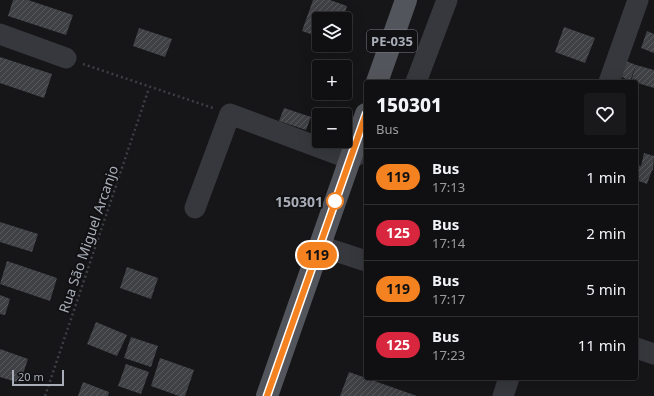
<!DOCTYPE html>
<meta charset="utf-8">
<style>
body{margin:0;font-family:"Noto Sans",sans-serif;background:#19191b;color:#f1f3f6;height:100vh;display:flex;flex-direction:column;font-size:15px;white-space:nowrap}
*{box-sizing:border-box;margin:0}
p{font-size:13px;color:#9c9d9f}
.icon{flex:none;width:22px;height:22px;fill:none;stroke:currentColor;stroke-width:2;stroke-linecap:round;stroke-linejoin:round}
.map{position:relative;flex:1;overflow:hidden}
.details{position:absolute;left:364px;top:80px;width:274px;height:300px;display:flex;flex-direction:column;background:#101012;border-radius:4px;box-shadow:0 4px 16px #0002,0 0 0 1px #303032}
.details>*{flex:none}
.badge{padding:0 8px;border-radius:13px;font-size:14px;line-height:26px}
.buttons{position:absolute;left:312px;top:12px;display:grid;gap:8px}
.buttons a{display:grid;place-items:center;width:40px;height:40px;border-radius:4px;background:#101012;box-shadow:0 4px 16px #0002,0 0 0 1px #303032;font-size:20px}
.scale{position:absolute;left:12px;bottom:10px;width:52px;box-sizing:border-box;padding-left:4px;border:2px solid #a8adb8;border-top:0;font-size:11px;line-height:14px;white-space:nowrap;color:#a8adb8;-webkit-text-stroke:3px #111113;paint-order:stroke}
.map>.badge{position:absolute;translate:-50% -50%;box-shadow:0 0 0 2px #fff}
.round{display:grid;place-items:center;flex:none;width:42px;height:42px;border-radius:4px;background:#19191b}
.headline{display:flex;align-items:center;justify-content:space-between;height:68px;padding:0 12px}
h1{font-size:19px;font-weight:800;line-height:30px}
ul{padding:0;list-style:none}
li{display:flex;align-items:center;gap:12px;height:56px;padding:0 12px;border-top:1px solid #303032}
li div{flex:1}
li b{display:block;font-size:15px}
li em{font-style:normal}
li .badge{min-width:44px;font-weight:700;text-align:center}
.map>svg:first-child{display:block}
.building{fill:url(#building-hatch)}
.lines{fill:none;stroke-linecap:round;stroke-linejoin:round}
.path{stroke:#3d3f44;stroke-width:2.5;stroke-dasharray:2 3;stroke-linecap:butt}
.minor{stroke:#37383d;stroke-width:21}
.major{stroke:#53555c;stroke-width:22}
.line-casing{stroke:#fff;stroke-width:9}
.line{stroke:#f58220;stroke-width:6}
.stop-dot{fill:#fff;stroke:#f58220;stroke-width:2}
.labels{text-anchor:middle;dominant-baseline:central;stroke-width:4;stroke-linejoin:round;paint-order:stroke}
.shield{fill:#111113;stroke:#7b7e86;stroke-width:1}
.shield-label{font-size:13px;font-weight:bold;fill:#a8adb8}
.stop-label{font-size:14px;font-weight:bold;fill:#a8adb8;stroke:#111113;text-anchor:end}
.street-label{font-size:14px;fill:#a8adb8;stroke:#111113}
</style>
<div class="map">
<svg width="654" height="396" viewBox="0 0 654 396">
<defs>
<pattern id="building-hatch" width="6" height="6" patternUnits="userSpaceOnUse"><rect width="6" height="6" fill="#404145"/><path d="M-1 1l2-2M0 6l6-6M5 7l2-2" fill="none" stroke="#595a5e"/></pattern>
</defs>
<rect width="100%" height="100%" fill="#161618"/>
<g class="building">
<polygon points="13,0 28,0 73,15 66,35 8,16"/>
<polygon points="313,0 330,0 347,6 343,19 319,19 319,37 302,31"/>
<polygon points="564,27 595,38 585,63 555,52"/>
<polygon points="139,28 172,39 165,57 133,46"/>
<polygon points="647,31 654,34 654,53 641,48"/>
<polygon points="0,57 52,74 44,98 0,83"/>
<polygon points="626,61 636,65 630,81 620,76"/>
<polygon points="636,65 654,70 654,88 631,81"/>
<polygon points="284,108 311,117 306,130 279,121"/>
<polygon points="644,153 654,156 653,170 652,170 647,184 636,180 636,165 641,166"/>
<polygon points="0,222 38,234 32,252 0,242"/>
<polygon points="7,261 57,278 50,301 0,284"/>
<polygon points="127,267 158,278 151,299 120,288"/>
<polygon points="0,295 10,299 5,315 0,314"/>
<polygon points="96,322 127,335 117,356 87,344"/>
<polygon points="131,337 158,346 151,367 124,358"/>
<polygon points="0,349 28,359 20,383 0,377"/>
<polygon points="160,358 194,370 185,396 179,396 151,386"/>
<polygon points="126,364 149,372 141,394 118,386"/>
<polygon points="349,372 417,396 340,396"/>
<polygon points="83,382 109,392 108,396 78,396"/>
</g>
<g class="lines">
<g class="path">
<polyline points="83,64 213,108"/>
<polyline points="45,396 149,88"/>
</g>
<g class="minor">
<polyline points="0,34 66,58"/>
<polyline points="416,82 447,0"/>
<polyline points="609,82 638,0"/>
<polyline points="195,208 230,114 350,159 366,150"/>
<polyline points="320,246 366,261"/>
<polyline points="636,348 654,354"/>
<polyline points="503,396 509,378"/>
</g>
<g class="major">
<polyline points="377,82 406,0"/>
<polyline points="267,396 366,114"/>
</g>
</g>
<g class="lines">
<g class="line-casing">
<polyline id="line" points="267,396 366,114"/>
</g>
<use href="#line" class="line"/>
</g>
<circle class="stop-dot" cx="335" cy="201" r="8"/>
<g class="labels">
<rect class="shield" x="367" y="30" width="50" height="22" rx="3"/>
<g class="shield-label">
<text x="392" y="41">PE-035</text>
</g>
<g class="stop-label">
<text x="323" y="201">150301</text>
</g>
<g class="street-label">
<text transform="translate(88 239) rotate(-71)">Rua São Miguel Arcanjo</text>
</g>
</g>
</svg>
<div class="buttons">
<a><svg class="icon" aria-label="layers" viewBox="0 0 24 24"><path d="M12 4l9 5-9 5-9-5zM3 14l9 5 9-5"/></svg></a>
<a>+</a>
<a>−</a>
</div>
<div class="scale">20 m</div>
<b class="badge" style="left:317px;top:255px;background:#f58220;color:#111">119</b>
<section class="details">
<div class="headline"><div><h1>150301</h1><p>Bus</p></div><a class="round"><svg class="icon" aria-label="heart" viewBox="0 0 24 24"><path d="M12 20l-8-8c-3-5 5-10 8-4 3-6 11-1 8 4z"/></svg></a></div>
<ul>
<li><span class="badge" style="background:#f58220;color:#111">119</span><div><b>Bus</b><p>17:13</p></div><em>1 min</em></li>
<li><span class="badge" style="background:#d7263d;color:#fff">125</span><div><b>Bus</b><p>17:14</p></div><em>2 min</em></li>
<li><span class="badge" style="background:#f58220;color:#111">119</span><div><b>Bus</b><p>17:17</p></div><em>5 min</em></li>
<li><span class="badge" style="background:#d7263d;color:#fff">125</span><div><b>Bus</b><p>17:23</p></div><em>11 min</em></li>
</ul>
</section>
</div>
